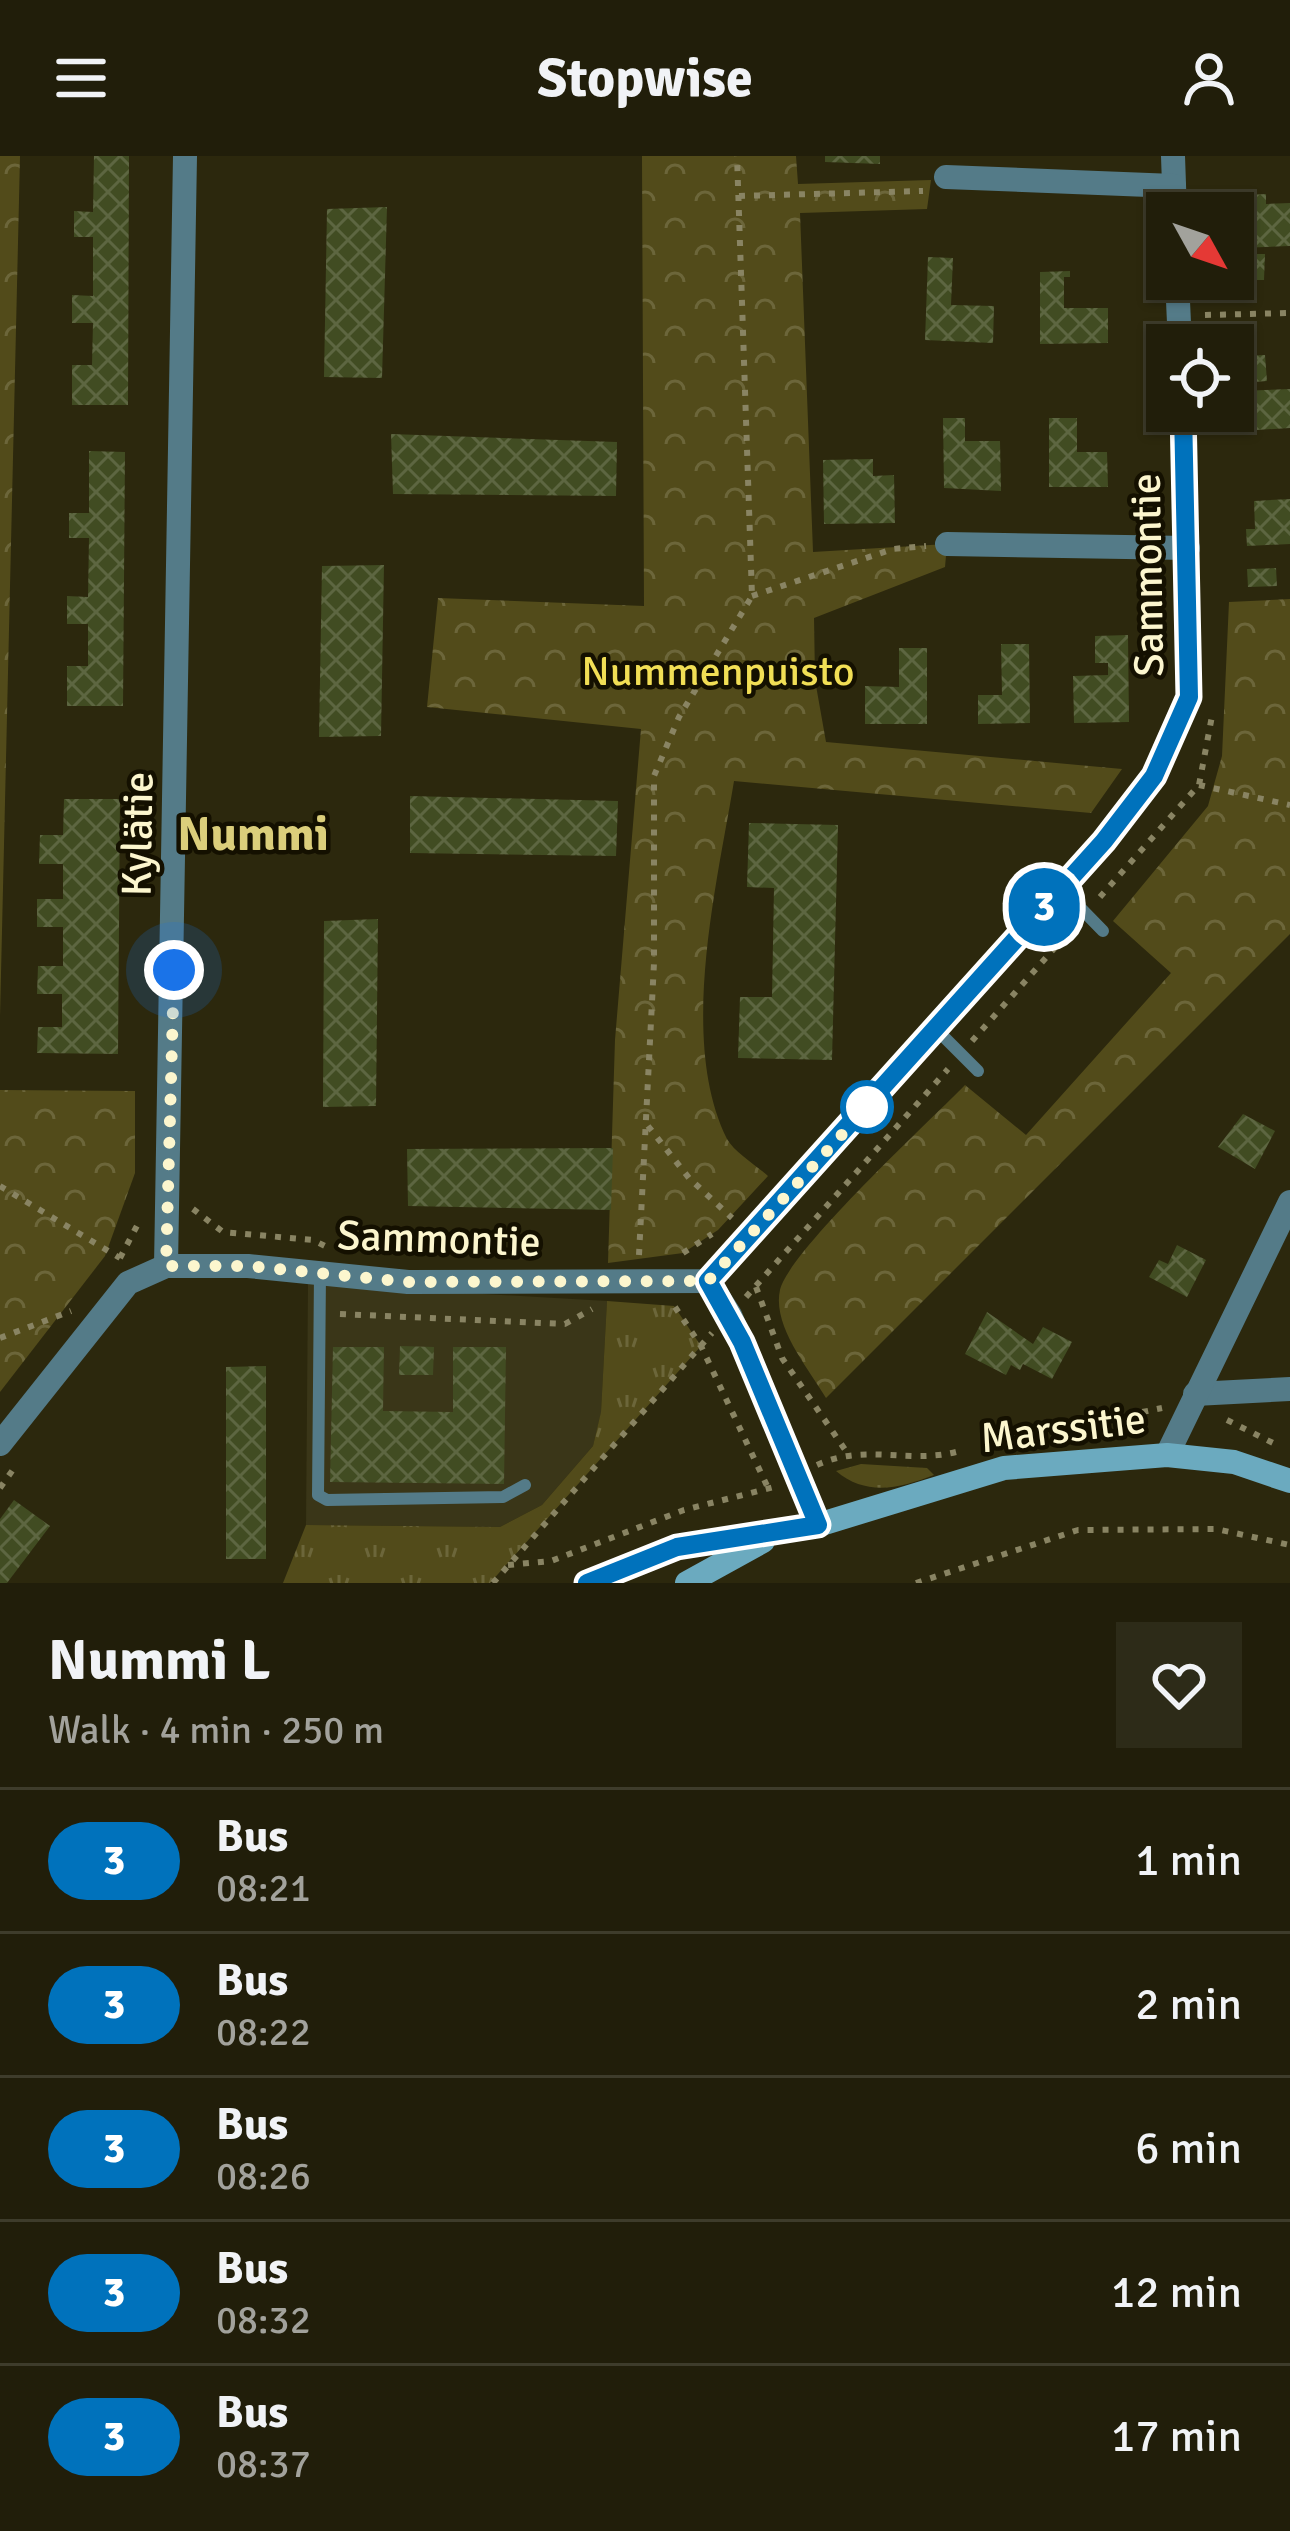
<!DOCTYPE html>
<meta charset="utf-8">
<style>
body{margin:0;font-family:Signika,sans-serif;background:#2d2b18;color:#f1f3f6;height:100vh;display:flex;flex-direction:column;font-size:45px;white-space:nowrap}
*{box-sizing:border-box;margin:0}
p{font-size:39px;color:#a2a29c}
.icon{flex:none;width:66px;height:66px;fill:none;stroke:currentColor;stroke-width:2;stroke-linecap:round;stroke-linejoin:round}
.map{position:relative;height:1427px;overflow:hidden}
.panel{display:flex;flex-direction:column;background:#211e0a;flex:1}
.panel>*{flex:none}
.badge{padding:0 24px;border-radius:39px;font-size:42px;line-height:78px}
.needle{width:78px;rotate:130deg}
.controls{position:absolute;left:1146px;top:36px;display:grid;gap:24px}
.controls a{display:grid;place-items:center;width:108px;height:108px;border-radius:0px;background:#211e0a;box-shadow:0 3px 9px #0004,0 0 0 3px #3e3c2b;font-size:60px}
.you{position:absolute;width:60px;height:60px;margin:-30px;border:9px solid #fff;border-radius:50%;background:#1a73e8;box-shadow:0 0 0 18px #1a73e833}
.map>.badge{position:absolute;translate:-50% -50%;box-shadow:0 0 0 6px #fff}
.round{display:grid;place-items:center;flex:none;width:126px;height:126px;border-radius:0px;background:#2d2b18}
.summary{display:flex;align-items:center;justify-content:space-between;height:204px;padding:0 48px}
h1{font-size:57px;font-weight:700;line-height:90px}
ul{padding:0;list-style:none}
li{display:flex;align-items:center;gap:36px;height:144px;padding:0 48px;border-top:3px solid #3e3c2b}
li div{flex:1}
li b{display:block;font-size:45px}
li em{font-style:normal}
li .badge{min-width:132px;font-weight:700;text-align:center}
header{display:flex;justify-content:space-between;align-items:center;height:156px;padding:0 48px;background:#211e0a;font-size:54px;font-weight:700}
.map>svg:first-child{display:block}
.built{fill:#3a3618}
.grass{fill:url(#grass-tufts)}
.park{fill:url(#park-crowns)}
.building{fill:url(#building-cross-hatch)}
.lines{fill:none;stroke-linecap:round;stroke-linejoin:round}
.path{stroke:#898463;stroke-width:6;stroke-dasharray:6 9;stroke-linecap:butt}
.service{stroke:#547b88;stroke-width:12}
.minor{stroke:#547b88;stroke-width:24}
.secondary{stroke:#6baabf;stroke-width:24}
.line-casing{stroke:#fff;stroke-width:27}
.line{stroke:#0072bc;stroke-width:18}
.walk{stroke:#fcf6ce;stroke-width:12;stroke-dasharray:0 21.6}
.stop-dot{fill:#fff;stroke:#0072bc;stroke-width:6}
.labels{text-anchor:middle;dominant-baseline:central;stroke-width:9;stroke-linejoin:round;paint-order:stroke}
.street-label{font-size:42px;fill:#fcf6ce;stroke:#141000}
.park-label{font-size:42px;fill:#f1de55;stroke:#141000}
.quarter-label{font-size:48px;font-weight:bold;fill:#dbce7b;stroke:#141000}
</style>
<header><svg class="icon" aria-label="menu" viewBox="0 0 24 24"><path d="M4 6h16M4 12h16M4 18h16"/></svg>Stopwise<svg class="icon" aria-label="person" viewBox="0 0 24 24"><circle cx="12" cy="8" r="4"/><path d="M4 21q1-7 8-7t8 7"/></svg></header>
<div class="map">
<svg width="1290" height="1427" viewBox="0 0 1290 1427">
<defs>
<pattern id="grass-tufts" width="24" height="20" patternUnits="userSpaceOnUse" patternTransform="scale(3)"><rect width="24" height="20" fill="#524b1a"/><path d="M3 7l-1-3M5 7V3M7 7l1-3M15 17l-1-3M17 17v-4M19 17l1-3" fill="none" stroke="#6c663a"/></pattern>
<pattern id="park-crowns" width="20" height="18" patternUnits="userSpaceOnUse" patternTransform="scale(3)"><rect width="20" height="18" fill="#524b1a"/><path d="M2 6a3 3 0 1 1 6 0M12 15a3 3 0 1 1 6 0" fill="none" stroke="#6c663a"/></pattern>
<pattern id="building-cross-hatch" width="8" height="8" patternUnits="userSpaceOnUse" patternTransform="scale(3)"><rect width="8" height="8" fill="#414c22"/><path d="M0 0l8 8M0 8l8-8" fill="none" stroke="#5d6641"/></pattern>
</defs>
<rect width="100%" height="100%" fill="#2c280d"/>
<polygon class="built" points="308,1128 607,1145 601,1257 593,1290 542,1349 500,1371 306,1369"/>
<g class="grass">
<polygon points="607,1145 674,1150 701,1190 490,1427 283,1427 306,1369 500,1371 542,1349 593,1290 601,1256"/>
<path d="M861,1308L927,1312L934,1319C900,1332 867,1341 836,1315Z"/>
</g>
<g class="park">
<polygon points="0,0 20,0 0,860"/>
<path d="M642,0H796L798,28L931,24L927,53L800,57L813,396L947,388L945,411L814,462L815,524L826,586L1122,613L1091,657L734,625C717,729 678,884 727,983C734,996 756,1009 768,1020L718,1074L683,1097L608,1107L615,884L641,573L427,551L438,442L644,450Z"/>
<path d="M1290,443V778L826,1242C809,1213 772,1170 780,1134C789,1095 930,965 965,929L1026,979L1171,817L1113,765L1208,650L1222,600L1229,446Z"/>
<polygon points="0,934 135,935 135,1017 105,1100 0,1236"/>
</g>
<g class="building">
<polygon points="94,0 129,0 128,249 72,249 72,209 92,209 93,167 72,167 72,139 93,140 93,81 74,81 74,55 93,56"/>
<polygon points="825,0 880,0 880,8 825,6"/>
<polygon points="1266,38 1266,48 1290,47 1290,90 1239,92 1238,66 1249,65 1248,39"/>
<polygon points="387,51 382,222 324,221 327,53"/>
<polygon points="1243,98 1265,98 1264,124 1242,124"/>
<polygon points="928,101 953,102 951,149 994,150 993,187 925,184"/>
<polygon points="1070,115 1070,121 1064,121 1064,152 1108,152 1108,187 1040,188 1040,116"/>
<polygon points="1265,199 1267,225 1241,227 1239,200"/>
<polygon points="1290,233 1290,272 1241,275 1240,235"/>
<polygon points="943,262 965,262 965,285 1000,285 1001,335 944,332"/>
<polygon points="1049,262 1077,262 1077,296 1107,296 1108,331 1049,331"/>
<polygon points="391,278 617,286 616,340 393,338"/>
<polygon points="89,295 125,296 123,550 67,550 67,510 88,510 88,468 67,468 67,440 88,441 89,382 69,382 69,357 89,357"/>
<polygon points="873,303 873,320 894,319 895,367 824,368 823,304"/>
<polygon points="1290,343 1290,388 1247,390 1246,373 1255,373 1254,345"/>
<polygon points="384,409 381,580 319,581 322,410"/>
<polygon points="1276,412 1277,430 1248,431 1247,413"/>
<polygon points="1128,479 1129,566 1074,567 1073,520 1108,519 1108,507 1095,507 1095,480"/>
<polygon points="1001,488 1029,488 1030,567 978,568 978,539 1002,539"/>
<polygon points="899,492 927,492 927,568 865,568 865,530 899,531"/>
<polygon points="410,640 618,645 616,700 410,697"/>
<polygon points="64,643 120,643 118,898 37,897 38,871 62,871 62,838 37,838 38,810 63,810 63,771 37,771 37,743 63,743 63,708 39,708 40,679 63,679"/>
<polygon points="749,667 838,669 832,904 738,902 740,841 772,841 774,732 747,731"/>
<polygon points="378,763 376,950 323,951 324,765"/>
<polygon points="1243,958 1275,975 1255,1013 1218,991"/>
<polygon points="613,992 611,1054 408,1050 407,993"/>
<polygon points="1177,1089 1206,1104 1187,1141 1149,1121 1159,1104 1168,1108"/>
<polygon points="987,1156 1033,1188 1043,1171 1072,1186 1052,1223 1023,1208 1020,1214 1011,1209 1006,1219 965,1198"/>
<polygon points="400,1190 434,1191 433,1219 399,1219"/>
<polygon points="333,1191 384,1191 383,1255 453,1256 453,1191 506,1191 504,1328 330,1326"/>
<polygon points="266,1210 266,1403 226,1403 226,1211"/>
<polygon points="14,1344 50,1370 7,1427 0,1427 0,1363"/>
</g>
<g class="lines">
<g class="path">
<polyline points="739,40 923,35"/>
<polyline points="1205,159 1290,157"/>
<polyline points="752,440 893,393 926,390"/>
<polyline points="1199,629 1290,649"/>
<polyline points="1100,741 1199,629 1212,560"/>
<polyline points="972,885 1075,769"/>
<polyline points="648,970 689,1022 732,1062"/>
<polyline points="0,1030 120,1102"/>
<polyline points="193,1053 223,1076 313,1084 325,1090"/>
<polyline points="683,1097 712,1078"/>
<polyline points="639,1099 654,807 654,620 679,561 752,440 737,0"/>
<polyline points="120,1102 139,1066"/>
<polyline points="756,1131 782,1202 846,1295"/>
<polyline points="746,1141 948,913"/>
<polyline points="675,1151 701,1190 769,1334"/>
<polyline points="340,1158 565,1168 592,1153"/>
<polyline points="0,1182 71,1155"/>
<polyline points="1227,1264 1279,1290"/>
<polyline points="1010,1283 1162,1252"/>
<path d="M817,1309C866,1287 907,1308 956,1296"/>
<polyline points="0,1332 17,1308"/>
<polyline points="508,1409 551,1405 684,1354 774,1331"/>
<polyline points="493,1427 712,1177"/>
<polyline points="916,1427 1078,1374 1216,1373 1290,1389"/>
</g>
<g class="service">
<polyline points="1062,733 1103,775"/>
<polyline points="936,873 978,915"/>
<polyline points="320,1117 318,1339 327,1344 503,1341 525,1329"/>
</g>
<g class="minor">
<polyline points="1173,0 1175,57"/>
<polyline points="946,21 1174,30"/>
<polyline points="1177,123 1180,189"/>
<polyline points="947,388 1188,392"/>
<polyline points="166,1110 185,0"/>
<polyline points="708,1125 730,1159 818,1369"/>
<polyline points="1195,1238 1290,1233"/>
<polyline points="0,1288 128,1127 166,1110 248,1110 408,1126 708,1125 1104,685 1154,620 1189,541 1183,255"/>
<polyline points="1167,1299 1290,1046"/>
</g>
<g class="secondary">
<polyline points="587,1427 677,1391 818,1369 1004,1312 1167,1299 1234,1306 1290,1325"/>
<polyline points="687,1427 763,1385"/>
</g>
</g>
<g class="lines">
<g class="line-casing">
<polyline id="line" points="587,1427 677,1391 818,1369 742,1186 708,1125 1104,685 1154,620 1189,541 1183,255"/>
</g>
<use href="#line" class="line"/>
<polyline class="walk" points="174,814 166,1110 248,1110 408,1126 708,1125 880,937 867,951"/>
</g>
<circle class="stop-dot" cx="867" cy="951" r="24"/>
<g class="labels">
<g class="street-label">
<text transform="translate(1148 419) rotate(-91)">Sammontie</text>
<text transform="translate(138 678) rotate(-89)">Kylätie</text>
<text transform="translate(439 1083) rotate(2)">Sammontie</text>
<text transform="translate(1063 1273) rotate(-7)">Marssitie</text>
</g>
<g class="park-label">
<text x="718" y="515">Nummenpuisto</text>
</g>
<g class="quarter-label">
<text x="253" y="678">Nummi</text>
</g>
</g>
</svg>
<div class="controls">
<a><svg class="needle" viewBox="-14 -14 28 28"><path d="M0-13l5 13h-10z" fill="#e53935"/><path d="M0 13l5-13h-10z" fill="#a2a29c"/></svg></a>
<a><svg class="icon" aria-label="locate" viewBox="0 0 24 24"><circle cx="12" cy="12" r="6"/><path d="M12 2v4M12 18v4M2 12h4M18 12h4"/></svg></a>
</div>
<div class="you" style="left:174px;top:814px"></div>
<b class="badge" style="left:1044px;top:751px;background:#0072bc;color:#fff">3</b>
</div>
<section class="panel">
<div class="summary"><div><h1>Nummi L</h1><p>Walk · 4 min · 250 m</p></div><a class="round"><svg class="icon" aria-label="heart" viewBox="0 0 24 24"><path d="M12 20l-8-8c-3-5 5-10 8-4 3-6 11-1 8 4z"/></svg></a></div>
<ul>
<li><span class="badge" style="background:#0072bc;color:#fff">3</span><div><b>Bus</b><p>08:21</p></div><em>1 min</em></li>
<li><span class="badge" style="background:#0072bc;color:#fff">3</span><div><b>Bus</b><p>08:22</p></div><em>2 min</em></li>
<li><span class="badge" style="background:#0072bc;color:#fff">3</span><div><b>Bus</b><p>08:26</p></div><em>6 min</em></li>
<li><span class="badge" style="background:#0072bc;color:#fff">3</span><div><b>Bus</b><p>08:32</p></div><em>12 min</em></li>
<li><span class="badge" style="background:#0072bc;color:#fff">3</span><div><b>Bus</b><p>08:37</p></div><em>17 min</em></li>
</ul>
</section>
